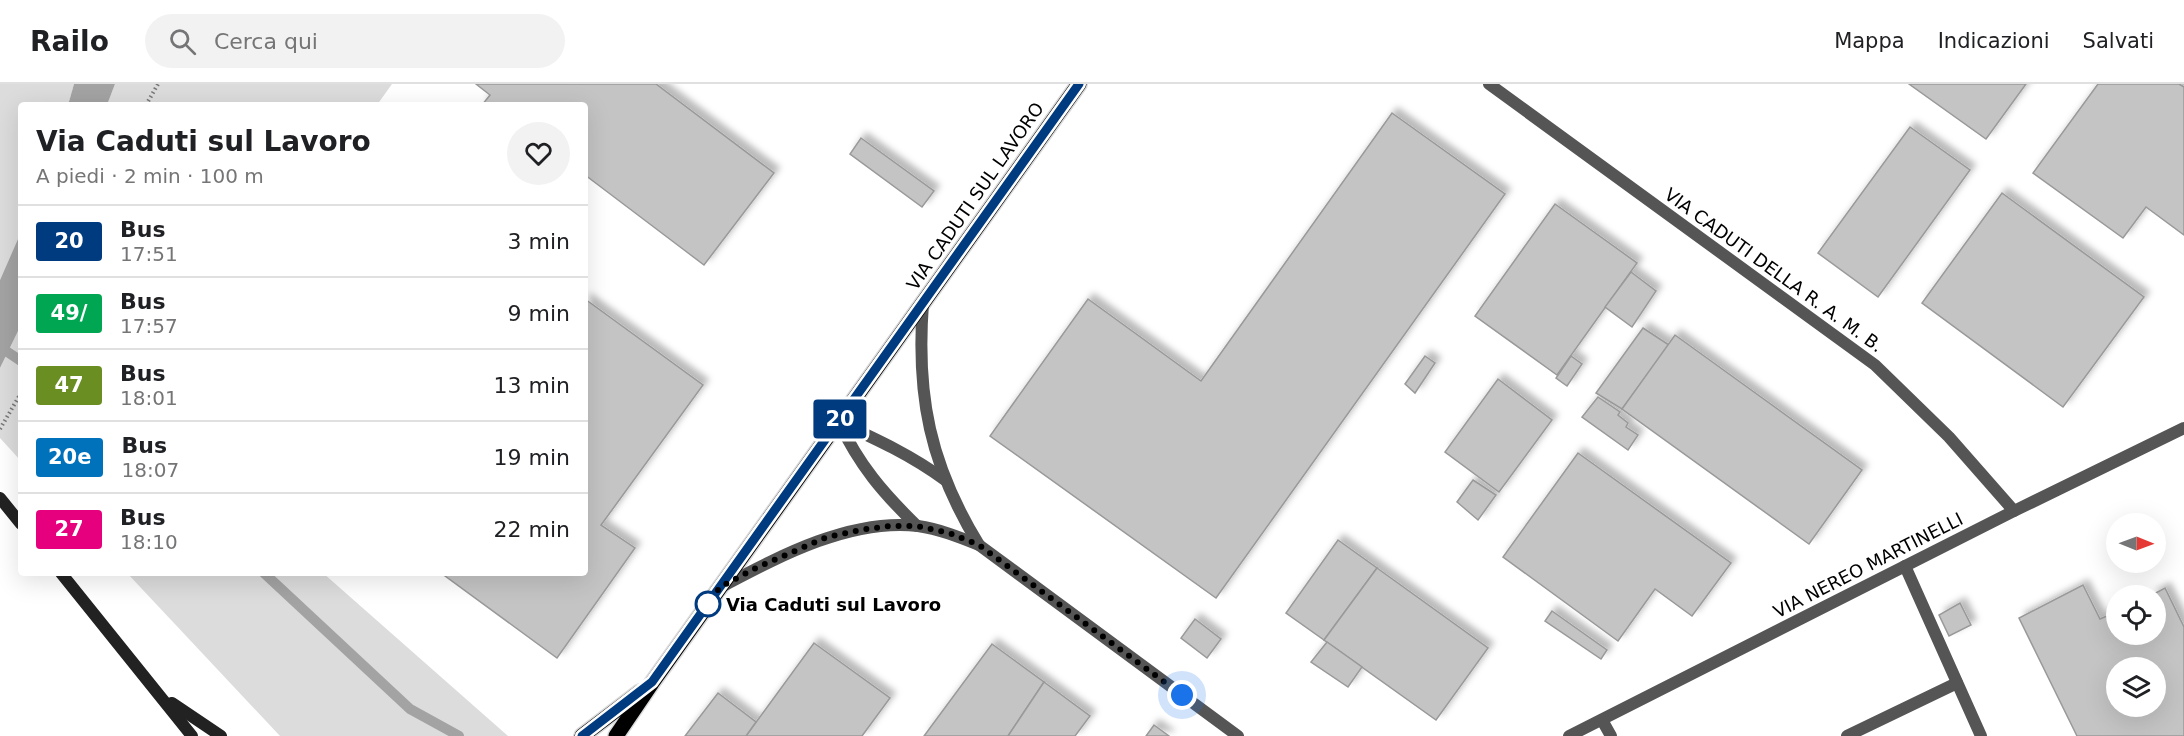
<!DOCTYPE html>
<html lang="it">
<meta charset="utf-8">
<style>
body{margin:0;font-family:"DejaVu Sans",sans-serif;background:#f2f2f2;color:#202124;height:100vh;display:flex;flex-direction:column;font-size:22px;white-space:nowrap}
*{box-sizing:border-box;margin:0}
p{font-size:20px;color:#757577}
.icon{flex:none;width:33px;height:33px;fill:none;stroke:currentColor;stroke-width:2;stroke-linecap:round;stroke-linejoin:round}
.map{position:relative;flex:1;overflow:hidden}
.side{position:absolute;left:18px;top:18px;width:570px;height:474px;display:flex;flex-direction:column;background:#fff;border-radius:6px;box-shadow:0 6px 24px #0002}
.side>*{flex:none}
.badge{padding:0 12px;border-radius:4px;font-size:21px;line-height:39px}
.needle{width:39px;rotate:91deg}
.fabs{position:absolute;left:2106px;top:429px;display:grid;gap:12px}
.fabs a{display:grid;place-items:center;width:60px;height:60px;border-radius:50%;background:#fff;box-shadow:0 6px 24px #0002;font-size:30px}
.you{position:absolute;width:30px;height:30px;margin:-15px;border:4px solid #fff;border-radius:50%;background:#1a73e8;box-shadow:0 0 0 9px #1a73e833}
.map>.badge{position:absolute;translate:-50% -50%;box-shadow:0 0 0 3px #fff}
.round{display:grid;place-items:center;flex:none;width:63px;height:63px;border-radius:32px;background:#f2f2f2}
.summary{display:flex;align-items:center;justify-content:space-between;height:102px;padding:0 18px}
h1{font-size:28px;font-weight:600;line-height:45px}
ul{padding:0;list-style:none}
li{display:flex;align-items:center;gap:18px;height:72px;padding:0 18px;border-top:2px solid #e0e0e0}
li div{flex:1}
li b{display:block;font-size:22px}
li em{font-style:normal}
li .badge{min-width:66px;font-weight:700;text-align:center}
header{display:flex;align-items:center;gap:36px;box-sizing:border-box;height:84px;padding:0 30px;background:#fff;border-bottom:2px solid #e0e0e0}
header strong{font-size:28px}
nav{display:flex;gap:33px;margin-inline-start:auto;font-size:21px}
.search{width:420px;height:54px;background:#f2f2f2;display:flex;align-items:center;gap:15px;box-sizing:border-box;padding:0 21px;border-radius:33px;color:#757577;font-size:22px}
.map>svg:first-child{display:block}
.green{fill:#dcdcdc}
.water{fill:#a3a3a3}
.lines{fill:none;stroke-linecap:round;stroke-linejoin:round}
.stream{stroke:#a3a3a3;stroke-width:10}
.building{fill:#c4c4c4;stroke:#999;stroke-width:1.5;fill-rule:evenodd;filter:url(#shadow)}
.primary-casing{stroke:#dbdbdb;stroke-width:18}
.path{stroke:#777;stroke-width:4;stroke-dasharray:1.5 3;stroke-linecap:butt}
.service{stroke:#555;stroke-width:12}
.minor{stroke:#555;stroke-width:12}
.secondary{stroke:#222;stroke-width:12}
.primary{stroke:#000;stroke-width:15}
.line-casing{stroke:#fff;stroke-width:14}
.line{stroke:#003b80;stroke-width:9}
.walk{stroke:#000;stroke-width:6;stroke-dasharray:0 10.8}
.stop-dot{fill:#fff;stroke:#003b80;stroke-width:3}
.labels{text-anchor:middle;dominant-baseline:central;stroke-width:5;stroke-linejoin:round;paint-order:stroke}
.street-label{font-size:18px;fill:#000;stroke:#fff}
.stop-label{font-size:18px;font-weight:bold;fill:#000;stroke:#fff;text-anchor:start}
</style>
<header>
<strong>Railo</strong>
<div class="search"><svg class="icon" aria-label="search" viewBox="0 0 24 24"><circle cx="10" cy="10" r="6"/><path d="M15 15l6 6"/></svg>Cerca qui</div>
<nav><a>Mappa</a><a>Indicazioni</a><a>Salvati</a></nav>
</header>
<div class="map">
<svg width="2184" height="652" viewBox="0 0 2184 652">
<defs>
<filter id="shadow"><feDropShadow dx="5.5" dy="-5.5" stdDeviation="3" flood-color="#0004"/></filter>
</defs>
<rect width="100%" height="100%" fill="#fff"/>
<g class="green">
<polygon points="0,0 74,0 68,21 21,21 21,148 0,196"/>
<polygon points="115,0 392,0 377,21 107,21"/>
<polygon points="21,241 21,377 0,354 0,284"/>
<polygon points="127,489 323,489 508,652 280,652"/>
</g>
<g class="water">
<polygon points="74,0 115,0 107,21 68,21"/>
<polygon points="21,148 21,241 0,284 0,196"/>
</g>
<g class="lines">
<g class="stream">
<polyline points="0,263 21,277"/>
<polyline points="264,489 410,625 459,652"/>
</g>
</g>
<g class="building">
<polygon points="476,0 656,0 774,89 704,181 585,91 585,21 482,21 490,11"/>
<polygon points="1909,0 2026,0 1986,55"/>
<polygon points="2098,0 2179,0 2184,3 2184,151 2146,123 2123,154 2033,89"/>
<polygon points="1392,29 1505,110 1216,514 990,352 1088,215 1201,297"/>
<polygon points="1910,43 1970,86 1878,213 1818,169"/>
<polygon points="861,54 934,107 922,123 850,70"/>
<polygon points="2002,109 2144,213 2063,323 1922,219"/>
<polygon points="1555,120 1637,179 1557,291 1475,232"/>
<polygon points="1631,188 1656,207 1632,243 1605,223"/>
<polygon points="585,215 703,301 601,441 635,464 557,574 441,489 585,489"/>
<polygon points="1643,244 1669,261 1622,325 1596,309"/>
<polygon points="1675,251 1862,386 1809,460 1622,325"/>
<polygon points="1425,272 1435,279 1415,309 1405,300"/>
<polygon points="1571,272 1582,280 1567,302 1556,294"/>
<polygon points="1498,295 1552,336 1499,408 1445,368"/>
<polygon points="1598,313 1620,328 1618,331 1628,339 1626,343 1638,351 1628,366 1582,333"/>
<polygon points="1578,369 1731,479 1692,532 1655,505 1618,557 1503,473"/>
<polygon points="1473,396 1496,411 1478,436 1457,418"/>
<polygon points="1338,456 1377,484 1324,556 1286,529"/>
<polygon points="1377,484 1488,564 1436,636 1324,556"/>
<path d="M2083,501L2100,535L2116,528V550H2156V512H2150L2165,504L2184,543V652H2077L2019,534ZM2116,584H2156V622H2116Z"/>
<polygon points="1960,519 1971,541 1949,552 1939,531"/>
<polygon points="1552,527 1607,566 1601,575 1545,537"/>
<polygon points="1195,535 1221,555 1207,574 1181,554"/>
<polygon points="1327,558 1362,583 1348,603 1311,578"/>
<polygon points="814,559 890,614 862,652 746,652"/>
<polygon points="992,560 1044,598 1008,652 924,652"/>
<polygon points="1044,598 1090,632 1075,652 1008,652"/>
<polygon points="718,609 756,638 746,652 685,652"/>
<polygon points="1154,641 1169,652 1146,652"/>
</g>
<g class="lines">
<g class="primary-casing">
<g id="primary">
<polyline points="582,652 640,608"/>
<polyline points="616,652 652,599 1079,0"/>
</g>
</g>
<g class="path">
<polyline points="146,21 158,0"/>
<polyline points="0,345 21,309"/>
</g>
<g class="service">
<polyline points="1905,482 1981,652"/>
<polyline points="1602,636 1611,652"/>
<polyline points="1847,652 1957,599"/>
</g>
<g class="minor">
<polyline points="1489,0 1875,281 1949,353 2014,427"/>
<path d="M923,219C916,312 930,381 979,461"/>
<path d="M839,338C859,381 883,409 917,442"/>
<path d="M839,338C876,355 911,371 945,396"/>
<path d="M723,502C780,472 851,434 918,442C939,445 959,453 979,461L1238,652"/>
<polyline points="1569,652 2014,427 2184,344"/>
</g>
<g class="secondary">
<polyline points="0,414 21,440"/>
<polyline points="61,489 192,652"/>
<polyline points="172,619 221,652"/>
</g>
<use href="#primary" class="primary"/>
</g>
<g class="lines">
<g class="line-casing">
<polyline id="line" points="582,652 652,598 1079,0"/>
</g>
<use href="#line" class="line"/>
<polyline class="walk" points="708,520 707,522 720,503 758,483 827,453 860,446 889,442 917,442 949,449 979,461 1182,611"/>
</g>
<circle class="stop-dot" cx="708" cy="520" r="12"/>
<g class="labels">
<g class="street-label">
<text transform="translate(975 112) rotate(-55)">VIA CADUTI SUL LAVORO</text>
<text transform="translate(1774 186) rotate(36)">VIA CADUTI DELLA R. A. M. B.</text>
<text transform="translate(1868 481) rotate(-27)">VIA NEREO MARTINELLI</text>
</g>
<g class="stop-label">
<text x="726" y="520">Via Caduti sul Lavoro</text>
</g>
</g>
</svg>
<div class="fabs">
<a><svg class="needle" viewBox="-14 -14 28 28"><path d="M0-13l5 13h-10z" fill="#e53935"/><path d="M0 13l5-13h-10z" fill="#757577"/></svg></a>
<a><svg class="icon" aria-label="locate" viewBox="0 0 24 24"><circle cx="12" cy="12" r="6"/><path d="M12 2v4M12 18v4M2 12h4M18 12h4"/></svg></a>
<a><svg class="icon" aria-label="layers" viewBox="0 0 24 24"><path d="M12 4l9 5-9 5-9-5zM3 14l9 5 9-5"/></svg></a>
</div>
<div class="you" style="left:1182px;top:611px"></div>
<b class="badge" style="left:840px;top:335px;background:#003b80;color:#fff">20</b>
<section class="side">
<div class="summary"><div><h1>Via Caduti sul Lavoro</h1><p>A piedi · 2 min · 100 m</p></div><a class="round"><svg class="icon" aria-label="heart" viewBox="0 0 24 24"><path d="M12 20l-8-8c-3-5 5-10 8-4 3-6 11-1 8 4z"/></svg></a></div>
<ul>
<li><span class="badge" style="background:#003b80;color:#fff">20</span><div><b>Bus</b><p>17:51</p></div><em>3 min</em></li>
<li><span class="badge" style="background:#00a651;color:#fff">49/</span><div><b>Bus</b><p>17:57</p></div><em>9 min</em></li>
<li><span class="badge" style="background:#6b8e23;color:#fff">47</span><div><b>Bus</b><p>18:01</p></div><em>13 min</em></li>
<li><span class="badge" style="background:#0072bc;color:#fff">20e</span><div><b>Bus</b><p>18:07</p></div><em>19 min</em></li>
<li><span class="badge" style="background:#e6007e;color:#fff">27</span><div><b>Bus</b><p>18:10</p></div><em>22 min</em></li>
</ul>
</section>
</div>
